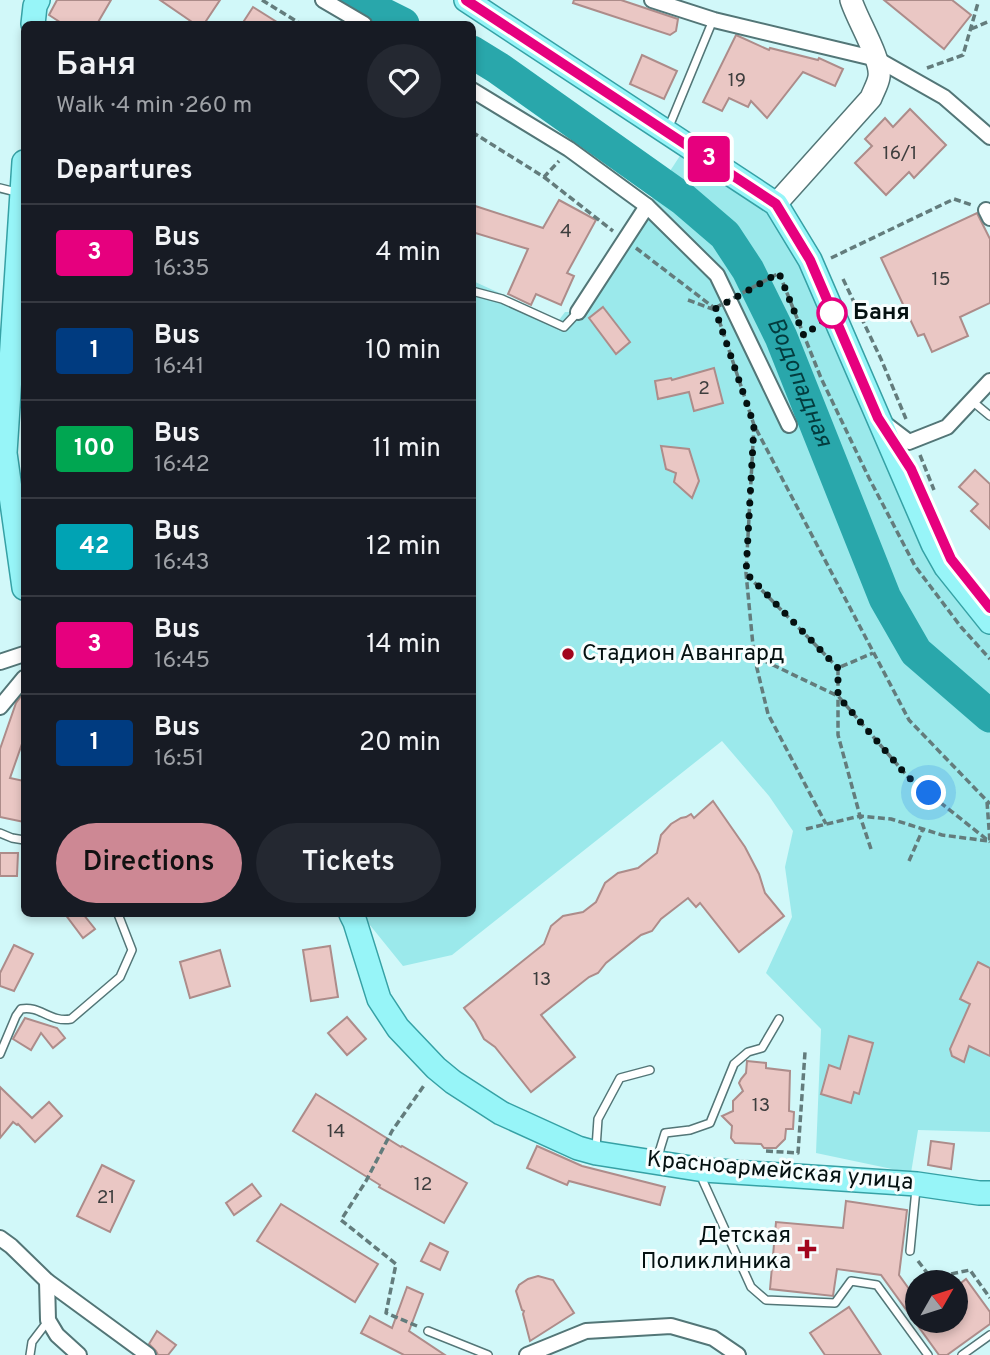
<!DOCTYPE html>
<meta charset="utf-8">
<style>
body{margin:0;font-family:Overpass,sans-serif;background:#242831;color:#f1f3f6;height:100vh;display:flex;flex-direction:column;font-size:26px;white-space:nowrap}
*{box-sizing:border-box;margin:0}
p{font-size:23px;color:#9ea1a6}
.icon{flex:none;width:38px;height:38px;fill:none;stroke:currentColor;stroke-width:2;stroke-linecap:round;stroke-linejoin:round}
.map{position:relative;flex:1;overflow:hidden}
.panel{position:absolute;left:21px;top:21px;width:455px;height:896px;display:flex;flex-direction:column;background:#171b24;border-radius:10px;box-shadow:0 4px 10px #0003}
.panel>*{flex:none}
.badge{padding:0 14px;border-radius:5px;font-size:24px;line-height:46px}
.needle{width:46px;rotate:51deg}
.controls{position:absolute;left:905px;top:1270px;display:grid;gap:14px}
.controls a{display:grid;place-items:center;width:63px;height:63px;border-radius:50%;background:#171b24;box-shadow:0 4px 10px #0003;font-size:35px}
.you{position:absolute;width:35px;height:35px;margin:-18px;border:5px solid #fff;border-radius:50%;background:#1a73e8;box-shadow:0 0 0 10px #1a73e833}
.map>.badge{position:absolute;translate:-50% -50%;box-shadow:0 0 0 4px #fff}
h2{padding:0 35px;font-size:26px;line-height:63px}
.round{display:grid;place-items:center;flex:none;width:74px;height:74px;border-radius:37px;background:#242831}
.summary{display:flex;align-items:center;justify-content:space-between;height:119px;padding:0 35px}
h1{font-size:33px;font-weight:600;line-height:52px}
.primary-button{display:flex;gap:14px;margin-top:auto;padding:14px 35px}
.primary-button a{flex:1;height:80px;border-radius:42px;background:#cd8894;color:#111;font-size:28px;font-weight:600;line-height:80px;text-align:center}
.primary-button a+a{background:#242831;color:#f1f3f6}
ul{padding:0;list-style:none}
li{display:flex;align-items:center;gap:21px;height:98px;padding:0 35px;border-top:2px solid #363941}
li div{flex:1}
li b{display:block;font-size:26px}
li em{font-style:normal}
li .badge{min-width:77px;font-weight:700;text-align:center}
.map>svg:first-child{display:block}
.green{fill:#9be9eb}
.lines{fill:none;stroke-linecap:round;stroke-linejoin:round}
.river{stroke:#29a7ab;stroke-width:33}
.building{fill:#eac7c4;stroke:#ad8c8a;stroke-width:2}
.lane-casing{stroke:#537677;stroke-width:10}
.street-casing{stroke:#537677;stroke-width:18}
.secondary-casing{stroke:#537677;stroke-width:24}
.primary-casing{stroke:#36a1a5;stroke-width:26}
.path{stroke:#637c7c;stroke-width:3.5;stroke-dasharray:7 3.5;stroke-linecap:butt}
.lane{stroke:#fff;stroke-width:7}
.street{stroke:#fff;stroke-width:14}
.secondary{stroke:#fff;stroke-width:21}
.primary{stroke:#97f5f8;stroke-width:23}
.path-bridge{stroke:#637c7c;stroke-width:3.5;stroke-dasharray:7 3.5;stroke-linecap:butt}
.line-casing{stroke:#fff;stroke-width:16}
.line{stroke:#e6007e;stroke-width:10}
.walk{stroke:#041111;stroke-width:7;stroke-dasharray:0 12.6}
.stop-dot{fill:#fff;stroke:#e6007e;stroke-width:3.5}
.poi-dot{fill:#a2051d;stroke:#f7fefe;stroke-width:2.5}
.labels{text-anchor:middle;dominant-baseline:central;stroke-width:6;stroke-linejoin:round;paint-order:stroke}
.number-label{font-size:19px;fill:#3e3e3e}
.stop-label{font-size:23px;font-weight:bold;fill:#041111;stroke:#f7fefe;text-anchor:start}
.poi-label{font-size:23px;fill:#041111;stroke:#f7fefe;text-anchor:start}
.street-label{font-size:23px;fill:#041111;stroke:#f7fefe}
.water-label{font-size:24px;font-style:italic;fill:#033c3e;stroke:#f7fefe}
</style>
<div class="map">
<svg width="990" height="1355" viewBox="0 0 990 1355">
<rect width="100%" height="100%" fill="#d1f8f9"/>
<polygon class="green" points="687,145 775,204 911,469 936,512 951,559 990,608 990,1132 918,1130 911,1173 816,1153 821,1029 766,973 792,917 785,867 793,831 769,796 722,741 452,955 403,966 361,914 472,914 473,281 559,320 565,312 578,312"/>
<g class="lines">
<g class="river">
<polyline points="355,0 403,24"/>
<path id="s1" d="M472,52L498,68L683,199L725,235L748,270L781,337L885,598L916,652L990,716"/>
</g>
</g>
<g class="building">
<polygon points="57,0 111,0 97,24 63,24 49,15"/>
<polygon points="160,0 220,0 204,24 195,24"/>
<polygon points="574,0 621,0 678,19 676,31 670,35 573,3"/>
<polygon points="884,0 952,0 971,15 944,49"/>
<polygon points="253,7 280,24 242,24"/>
<polygon points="736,35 769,50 770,48 818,60 819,58 843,69 835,86 803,72 767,118 751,101 748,107 729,98 722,111 703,102"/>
<polygon points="642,55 677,71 664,99 630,84"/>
<polygon points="910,109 946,145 914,178 909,172 886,195 855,163 872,146 865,139 885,118 893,127"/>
<polygon points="559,200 596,220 567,273 574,276 561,305 536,294 531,305 508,294 528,249 472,232 472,205 543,228"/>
<polygon points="977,213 990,239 990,303 960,317 968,336 932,352 924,334 918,336 881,258"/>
<polygon points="603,307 630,342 616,354 589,318"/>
<polygon points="714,368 723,403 694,411 689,392 658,399 655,381 671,378 672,380"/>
<polygon points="661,446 689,449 699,481 692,498 674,482 676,473 666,469"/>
<polygon points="975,470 990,484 990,529 971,511 978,504 959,487"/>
<polygon points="24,692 24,738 10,778 24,781 24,822 0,817 0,749 16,703"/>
<polygon points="713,801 745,847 759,874 765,893 784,916 739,952 700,903 696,907 688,898 661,919 652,931 641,935 606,963 598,973 589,977 541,1015 575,1057 531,1092 495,1047 484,1039 475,1022 464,1008 544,944 551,926 563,916 583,912 596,902 605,883 618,873 638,868 657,853 661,835 671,824 681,818 686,817 691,814 694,818"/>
<polygon points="0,853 18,853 17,876 0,876"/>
<polygon points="65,914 83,914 95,929 83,938"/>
<polygon points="14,945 33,954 14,991 0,986 0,973"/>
<polygon points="330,946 338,997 311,1001 303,950"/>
<polygon points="220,950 230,986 190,998 180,962"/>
<polygon points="978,962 990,968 990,1056 969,1046 964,1062 952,1056 950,1049 970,1004 960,999"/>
<polygon points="347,1017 366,1039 347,1055 328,1033"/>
<polygon points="25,1018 57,1028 65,1038 53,1048 41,1033 31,1050 13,1039"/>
<polygon points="849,1036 873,1043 859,1094 854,1092 851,1103 821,1094 829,1065 840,1069"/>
<polygon points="747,1061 766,1063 766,1068 790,1071 789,1111 794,1112 793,1129 786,1129 785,1139 776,1148 764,1148 761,1144 735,1143 731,1138 732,1126 722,1116 733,1111 733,1101 743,1091 739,1083 741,1079 746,1073"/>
<polygon points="0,1087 32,1118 49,1102 62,1116 35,1142 18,1124 17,1125 13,1122 0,1138"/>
<polygon points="316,1094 401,1147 402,1146 467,1183 444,1223 379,1187 380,1185 293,1131"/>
<polygon points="931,1141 954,1144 951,1169 928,1165"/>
<polygon points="537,1146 582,1166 665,1187 660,1205 569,1181 567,1185 527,1168"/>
<polygon points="102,1165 134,1181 110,1232 77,1216"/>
<polygon points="252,1184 261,1196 234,1215 226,1203"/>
<polygon points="846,1201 907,1210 899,1275 917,1300 917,1321 956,1321 956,1287 966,1279 990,1312 990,1324 947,1355 939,1355 881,1275 837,1269 833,1296 770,1289 776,1222 843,1228"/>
<polygon points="281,1204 378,1264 355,1302 257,1241"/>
<polygon points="430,1243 448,1252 440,1270 421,1261"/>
<polygon points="538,1276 553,1280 574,1313 530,1341 523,1314 524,1311 522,1310 516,1291 519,1285 528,1279"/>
<polygon points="407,1287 423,1294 409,1331 445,1355 404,1355 361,1333 370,1316 392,1328"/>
<polygon points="849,1307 881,1355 825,1355 810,1333"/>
<polygon points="157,1331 176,1345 168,1355 158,1355 156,1351 149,1344"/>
</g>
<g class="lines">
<g class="lane-casing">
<g id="lane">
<polyline points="668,129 713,20"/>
<polyline points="0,188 20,193"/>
<polyline points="472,291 502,299 564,327 578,312"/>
<polyline points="972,401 990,416"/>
<polyline points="0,833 12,838 24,840"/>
<path d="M0,1054L16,1016L21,1009C40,1005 50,1023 71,1019L120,977L132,950L118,914"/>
<polyline points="596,1148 598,1119 620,1078 650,1070"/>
<polyline points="657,1159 665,1133 690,1130 710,1123 734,1064 748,1052 762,1048 779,1019"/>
<polyline points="704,1173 703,1181 751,1287 766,1300 835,1303 851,1281 877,1285 928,1355"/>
<polyline points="910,1251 916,1189"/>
<polyline points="428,1331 488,1355"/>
<polyline points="30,1355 32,1342 48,1321"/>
<polyline points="962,1355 990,1335"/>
</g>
</g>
<g class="street-casing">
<g id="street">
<polyline points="323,0 364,24"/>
<polyline points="652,0 714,20 877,59 944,97 990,137"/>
<polyline points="472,90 569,149 647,206 717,275 789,425"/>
<polyline points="986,210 990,218"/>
<polyline points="578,312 647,206"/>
<polyline points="884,423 909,442 947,427 990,381"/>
<polyline points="0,662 24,654"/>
<polyline points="0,707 24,678"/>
<polyline points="0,1238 11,1246 47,1281 148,1355"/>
<polyline points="47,1281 48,1320 57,1335 79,1355"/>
<polyline points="527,1355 586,1331 671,1326 713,1338 738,1355"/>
</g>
</g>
<g class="secondary-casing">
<path id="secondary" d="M776,204L871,98C873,92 878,84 879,77C882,59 857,20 851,0"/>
</g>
<g class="primary-casing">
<g id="primary">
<polyline points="466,0 776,204 810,260 933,544 946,567 990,622"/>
<polyline points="33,24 35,6 38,0"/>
<polyline points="24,162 5,453 24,588"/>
<polyline points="351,914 355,922 379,999 398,1028 436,1068 453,1082 501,1113 578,1148 596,1153 704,1170 917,1184 979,1193 990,1193"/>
</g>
</g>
<g class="path">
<polyline points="262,0 301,24"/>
<polyline points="971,29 990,21"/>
<polyline points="927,68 963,55 978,3"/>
<polyline points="472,132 544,177 559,161"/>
<polyline points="544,177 613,231"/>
<polyline points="636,248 713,307"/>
<polyline points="831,258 954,199 972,205"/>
<polyline points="779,273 821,378 869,478 915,566 961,627 990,659"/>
<polyline points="843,279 881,359 906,419"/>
<polyline points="688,300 715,310"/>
<polyline points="719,320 754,425 909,720 990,804"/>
<polyline points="754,425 746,573 754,656 838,696 908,777 990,842"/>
<polyline points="920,455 934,490"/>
<polyline points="747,575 838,668"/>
<polyline points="754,656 768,714 826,824"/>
<polyline points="987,802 990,842"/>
<polyline points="806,829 860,816 891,819 942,835 988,841"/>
<polyline points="871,849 860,816 838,735 838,668 873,653"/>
<polyline points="909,861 923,829"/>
<polyline points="766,1151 798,1153 805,1052"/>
<polyline points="918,1261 931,1278 970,1270 990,1298"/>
<polyline points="417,1326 386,1313 396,1264 341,1220 366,1181 392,1131 425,1084"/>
</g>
<use href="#lane" class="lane"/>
<use href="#street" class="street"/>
<use href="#secondary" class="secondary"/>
<use href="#primary" class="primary"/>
<polyline class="path-bridge" points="715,308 779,273"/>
</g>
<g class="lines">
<g class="line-casing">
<polyline id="line" points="466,0 776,204 810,260 878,418 911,469 951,559 990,608"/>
</g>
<use href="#line" class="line"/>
<polyline class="walk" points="832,313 804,336 779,273 715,309 754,425 746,573 838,668 838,696 908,777 929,793"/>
</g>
<circle class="stop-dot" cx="832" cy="313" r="14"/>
<g class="poi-dot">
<circle cx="568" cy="654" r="7"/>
<path d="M803.5 1238.5h7v7h7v7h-7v7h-7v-7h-7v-7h7z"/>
</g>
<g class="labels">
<g class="number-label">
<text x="737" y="81">19</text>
<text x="900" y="154">16/1</text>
<text x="566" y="232">4</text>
<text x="941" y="280">15</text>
<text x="704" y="389">2</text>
<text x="542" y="980">13</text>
<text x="761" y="1106">13</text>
<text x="336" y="1132">14</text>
<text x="423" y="1185">12</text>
<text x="106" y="1198">21</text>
</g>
<g class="stop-label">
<text x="853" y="313">Баня</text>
</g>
<g class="poi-label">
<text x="582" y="654">Стадион Авангард</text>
<text x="791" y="1236" text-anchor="end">Детская<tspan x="791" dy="26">Поликлиника</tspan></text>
</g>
<g class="street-label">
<text transform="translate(780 1172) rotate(5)">Красноармейская улица</text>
</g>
<g class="water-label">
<text stroke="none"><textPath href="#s1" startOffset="478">Водопадная</textPath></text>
</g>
</g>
</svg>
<div class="controls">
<a><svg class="needle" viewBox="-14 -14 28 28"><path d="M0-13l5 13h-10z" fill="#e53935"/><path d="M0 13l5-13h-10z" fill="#9ea1a6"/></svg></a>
</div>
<div class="you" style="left:929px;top:793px"></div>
<b class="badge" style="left:709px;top:159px;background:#e6007e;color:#fff">3</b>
<section class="panel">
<div class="summary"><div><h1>Баня</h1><p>Walk · 4 min · 260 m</p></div><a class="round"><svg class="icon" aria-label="heart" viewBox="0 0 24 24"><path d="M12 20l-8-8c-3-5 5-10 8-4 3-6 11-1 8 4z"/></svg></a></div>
<h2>Departures</h2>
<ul>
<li><span class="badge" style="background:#e6007e;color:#fff">3</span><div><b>Bus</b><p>16:35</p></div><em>4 min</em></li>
<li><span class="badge" style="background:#003b80;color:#fff">1</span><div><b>Bus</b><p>16:41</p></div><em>10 min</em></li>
<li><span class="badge" style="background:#00a651;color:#fff">100</span><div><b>Bus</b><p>16:42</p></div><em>11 min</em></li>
<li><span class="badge" style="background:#00a3b4;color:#fff">42</span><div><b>Bus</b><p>16:43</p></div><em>12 min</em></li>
<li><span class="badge" style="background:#e6007e;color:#fff">3</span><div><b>Bus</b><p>16:45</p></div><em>14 min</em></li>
<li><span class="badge" style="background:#003b80;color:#fff">1</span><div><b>Bus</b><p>16:51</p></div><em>20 min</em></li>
</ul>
<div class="primary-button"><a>Directions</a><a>Tickets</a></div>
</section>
</div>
